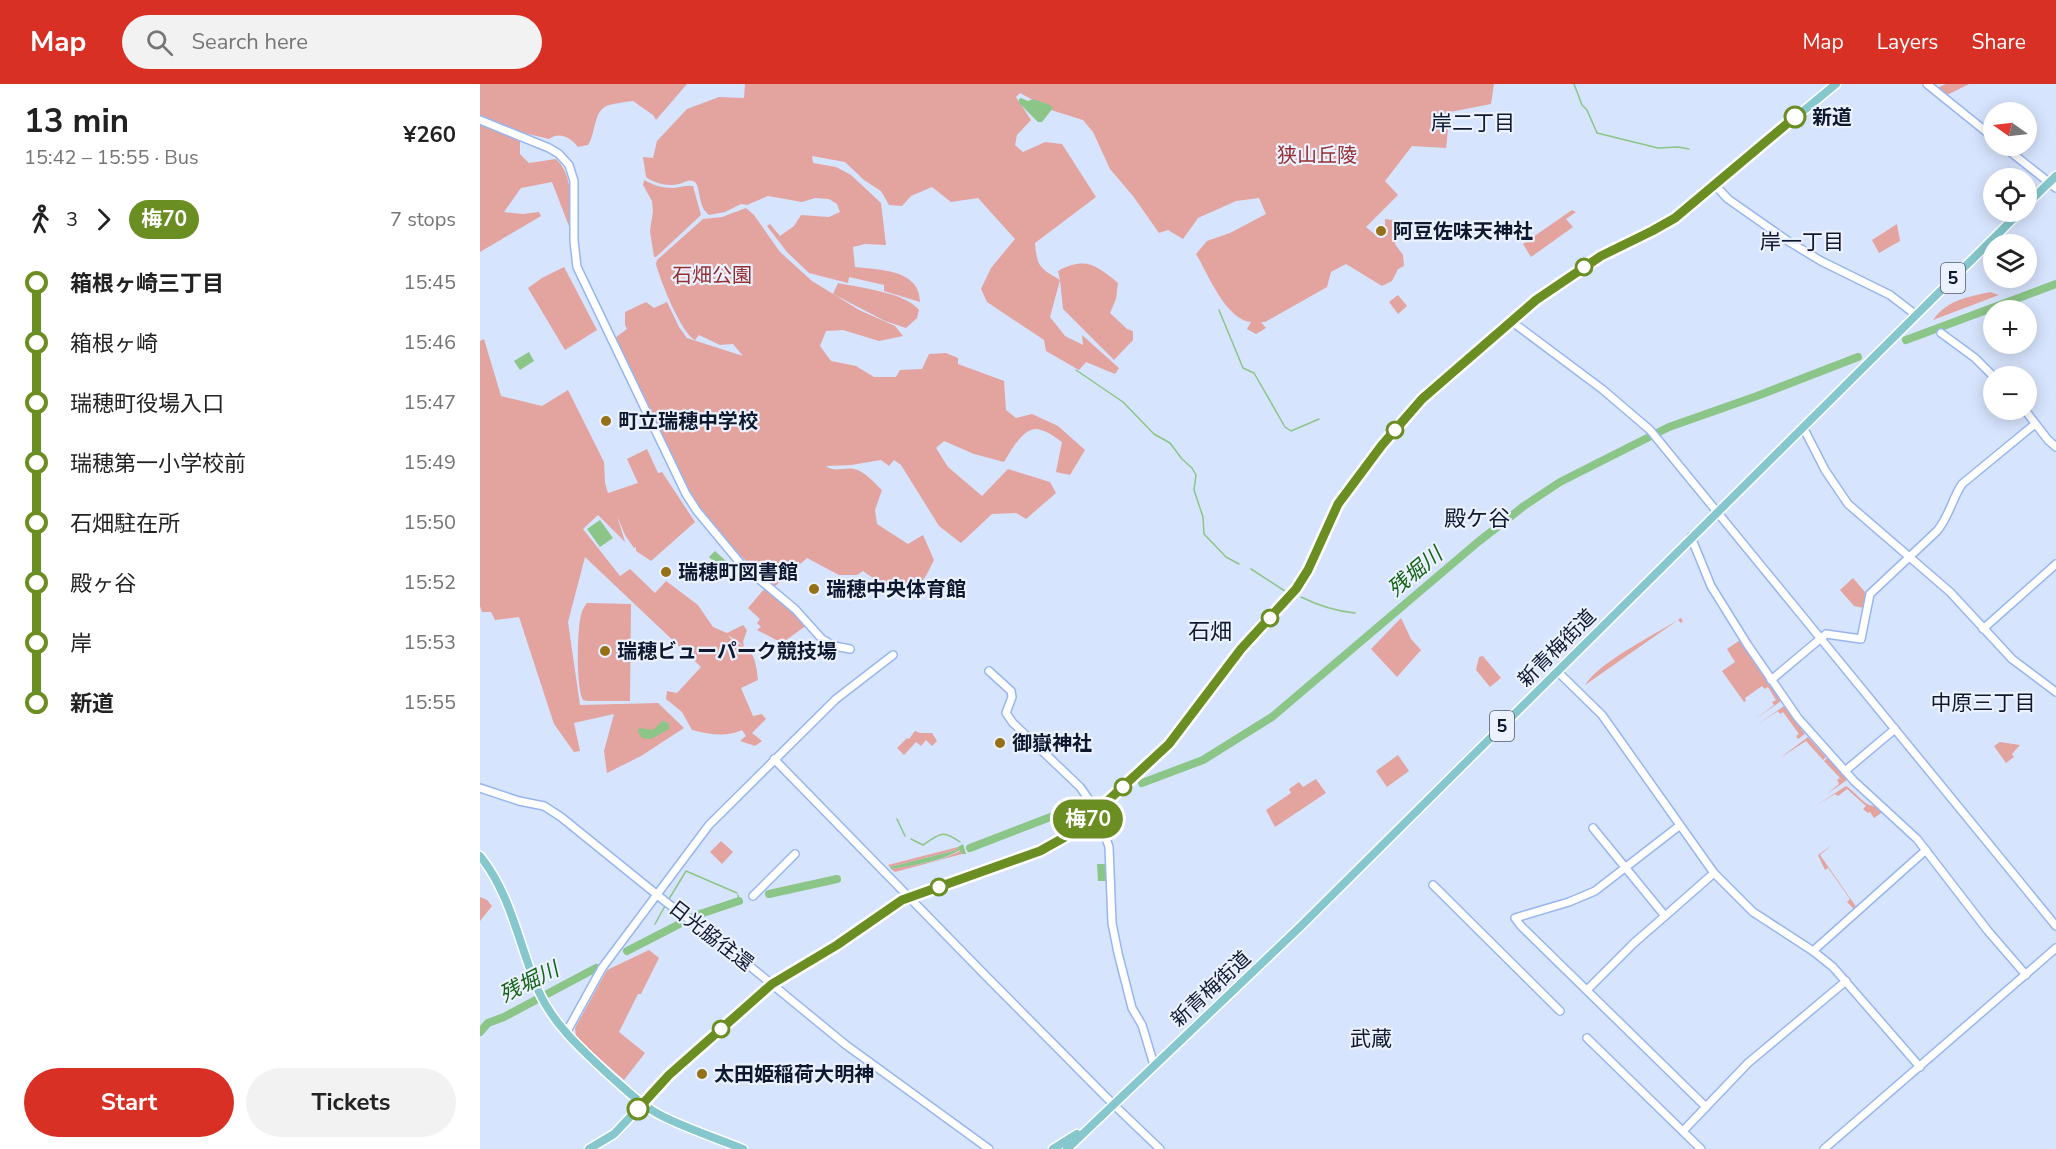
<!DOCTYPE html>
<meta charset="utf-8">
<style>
body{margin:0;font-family:"Nunito Sans","Noto Sans JP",sans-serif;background:#f2f2f2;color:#222;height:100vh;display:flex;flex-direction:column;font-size:22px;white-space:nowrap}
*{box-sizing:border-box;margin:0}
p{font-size:20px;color:#767676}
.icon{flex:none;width:33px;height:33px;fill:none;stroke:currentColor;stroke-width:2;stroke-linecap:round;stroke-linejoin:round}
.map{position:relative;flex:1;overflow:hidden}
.sheet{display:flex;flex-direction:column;background:#fff;width:480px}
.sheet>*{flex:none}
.badge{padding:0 12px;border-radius:20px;font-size:21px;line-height:39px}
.needle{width:39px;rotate:284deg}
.tools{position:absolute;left:1503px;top:18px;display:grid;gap:12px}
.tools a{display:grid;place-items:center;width:54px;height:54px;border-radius:50%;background:#fff;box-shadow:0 3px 15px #0003;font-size:30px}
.map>.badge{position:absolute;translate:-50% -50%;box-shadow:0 0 0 3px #fff}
.legs{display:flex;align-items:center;gap:9px;height:66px;padding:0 24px;font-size:20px}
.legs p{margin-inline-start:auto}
.headline{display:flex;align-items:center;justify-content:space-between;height:102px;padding:0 24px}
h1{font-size:33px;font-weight:700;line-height:45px}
.button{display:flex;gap:12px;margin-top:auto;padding:12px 24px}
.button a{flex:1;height:69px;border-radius:36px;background:#d93025;color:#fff;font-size:24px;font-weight:700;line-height:69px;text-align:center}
.button a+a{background:#f2f2f2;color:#222}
ul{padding:0 24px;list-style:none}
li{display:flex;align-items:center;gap:21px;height:60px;font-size:22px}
li i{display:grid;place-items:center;width:9px;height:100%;margin:0 8px;background:currentColor}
li i::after{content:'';width:15px;height:15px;margin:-8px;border:4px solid;border-radius:50%;background:#fff}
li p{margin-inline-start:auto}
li:first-child i{background:linear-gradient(#0000 50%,currentColor 0)}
li:last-child i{background:linear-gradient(currentColor 50%,#0000 0)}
header{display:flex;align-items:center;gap:36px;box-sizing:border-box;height:84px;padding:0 30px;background:#d93025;color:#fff}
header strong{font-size:28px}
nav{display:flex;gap:33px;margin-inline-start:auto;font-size:21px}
.search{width:420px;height:54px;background:#f2f2f2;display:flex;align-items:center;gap:15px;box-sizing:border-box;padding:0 21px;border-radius:33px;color:#767676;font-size:22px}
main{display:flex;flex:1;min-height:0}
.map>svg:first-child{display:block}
.green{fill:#e3a39f}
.water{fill:#8bc587}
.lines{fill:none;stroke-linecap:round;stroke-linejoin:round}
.stream{stroke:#8bc587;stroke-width:1.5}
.river{stroke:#8bc587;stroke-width:8}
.minor-casing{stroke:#97b6f0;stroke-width:10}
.major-casing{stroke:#fff;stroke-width:11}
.minor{stroke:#fff;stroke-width:7}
.major{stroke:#85c7cc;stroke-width:8}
.line-1-casing{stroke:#fff;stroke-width:14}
.line-1{stroke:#6b8e23;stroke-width:9}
.stop-1-dot{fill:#fff;stroke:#6b8e23;stroke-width:3}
.poi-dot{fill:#957019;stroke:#ebf1fe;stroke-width:2}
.labels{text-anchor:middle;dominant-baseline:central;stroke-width:4.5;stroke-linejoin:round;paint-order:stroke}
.shield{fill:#ebf1fe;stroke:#505a6d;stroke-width:1.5}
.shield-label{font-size:18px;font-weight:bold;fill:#0e192f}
.stop-label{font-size:20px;font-weight:bold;fill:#0e192f;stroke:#ebf1fe;text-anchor:start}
.park-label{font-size:20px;fill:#942f31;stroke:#ebf1fe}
.poi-label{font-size:20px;font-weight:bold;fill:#0e192f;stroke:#ebf1fe;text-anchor:start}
.street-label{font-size:20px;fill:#0e192f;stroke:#ebf1fe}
.neighbourhood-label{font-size:21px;fill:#0e192f;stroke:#ebf1fe}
.water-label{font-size:21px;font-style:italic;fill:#126413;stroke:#ebf1fe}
.quarter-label{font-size:22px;fill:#0e192f;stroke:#ebf1fe}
</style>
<header>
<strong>Map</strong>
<div class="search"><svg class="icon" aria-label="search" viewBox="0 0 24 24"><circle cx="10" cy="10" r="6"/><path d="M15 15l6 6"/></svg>Search here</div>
<nav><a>Map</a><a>Layers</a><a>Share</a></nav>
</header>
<main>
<section class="sheet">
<div class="headline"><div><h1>13 min</h1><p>15:42 – 15:55 · Bus</p></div><b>¥260</b></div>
<div class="legs"><svg class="icon" aria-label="walk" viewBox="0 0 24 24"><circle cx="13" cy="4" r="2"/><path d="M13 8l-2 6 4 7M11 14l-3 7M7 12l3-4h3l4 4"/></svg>3<svg class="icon" aria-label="forward" viewBox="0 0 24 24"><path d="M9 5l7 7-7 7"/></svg><b class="badge" style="background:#6b8e23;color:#fff">梅70</b><p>7 stops</p></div>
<ul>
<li><i style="color:#6b8e23"></i><b>箱根ヶ崎三丁目</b><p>15:45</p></li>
<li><i style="color:#6b8e23"></i><span>箱根ヶ崎</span><p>15:46</p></li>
<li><i style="color:#6b8e23"></i><span>瑞穂町役場入口</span><p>15:47</p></li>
<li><i style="color:#6b8e23"></i><span>瑞穂第一小学校前</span><p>15:49</p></li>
<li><i style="color:#6b8e23"></i><span>石畑駐在所</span><p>15:50</p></li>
<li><i style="color:#6b8e23"></i><span>殿ヶ谷</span><p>15:52</p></li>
<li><i style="color:#6b8e23"></i><span>岸</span><p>15:53</p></li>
<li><i style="color:#6b8e23"></i><b>新道</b><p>15:55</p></li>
</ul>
<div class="button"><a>Start</a><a>Tickets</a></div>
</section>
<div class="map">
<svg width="1576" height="1065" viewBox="0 0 1576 1065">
<rect width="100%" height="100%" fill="#d7e4fd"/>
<g class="green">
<path d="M0,0H207L176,36L173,31L153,17C145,18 136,19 129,21C113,25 116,50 108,61L98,63C91,54 80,47 69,55L44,49L40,56V70L49,79L76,75C95,93 89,121 90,145L72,98L41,104L24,128L43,130L59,128L61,132L0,168Z"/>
<path d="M265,0H1014L1011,20L970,28L966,64L932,62L905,97L918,111L886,143L898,153L905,146V135L918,137L915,160L923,171L924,182L918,185L912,197L902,202L866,180L851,188L847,203L785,238H781L786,244L776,250L767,245L771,238C746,236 728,190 716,170L727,157L750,149L786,130L779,114L756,117L718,134L703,155L688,146L679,149L653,112L630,85L613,48L603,36L571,26L540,9L536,13L551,36L537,51L535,61L543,68L565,58L582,60L616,113L555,159C557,183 560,184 580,196L578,187C605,173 615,180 638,199L636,215L630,229L647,245L653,247V256L634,276L583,225L580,196L570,233L585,252L603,261L602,251L639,284L635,290L606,278L599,286L566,267L564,256L507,218L501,205L511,184L535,155L498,114L471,118L452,103L431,112L422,122L409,121L401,107L384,96L365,78L332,72L333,79L356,83L371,91L401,119L406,161L385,160L373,163L375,183C399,186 440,185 440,218L404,207V201L369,193L368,199L329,189L307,168L287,142L290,140L300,152L314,142L321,131L349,133L360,128L357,120L349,115L335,114L322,118L288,112L267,121L261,120L245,128L229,131C216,121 222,100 213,97C208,95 203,99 199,100C188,103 174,99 166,93L163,73L173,74L177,57L207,25L239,13L264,14Z"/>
<polygon points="1466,0 1489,0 1467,11 1457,4"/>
<path d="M164,96C173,101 182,104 193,104C200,104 205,101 213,102L221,131L176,173H174L170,147L173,127L172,117L163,101Z"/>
<path d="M266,124L274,131L300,168L332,197L379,226L415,242L423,252L399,257L363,246L346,247L340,262L351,277L376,282L394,293H416L420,286L442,285L449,270L466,269L478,274V280L524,297L526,326L536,334L552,330L578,342L605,366L590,391L576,388L582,358C576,354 569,348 561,346C545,339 531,367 524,378L494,370L464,357L456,364L468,383L502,412L528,385L570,398L576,409L546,435L536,429L512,430L481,459L459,442L421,381L414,376L409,382L401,376L371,381L346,382C354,389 364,383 374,385C385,387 394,399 402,406L395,426L397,440L428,460L443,451L454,476C449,485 445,498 435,502C417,509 396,497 383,487L377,491H359L327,474L293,504L250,461L212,413L165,321L135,254L147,245L145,241V228L166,218L174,224L187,218L199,243L207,254L263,272L253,260L240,261L219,251L215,256C201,249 180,196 176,180L177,176L223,135L242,133Z"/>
<polygon points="1092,126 1096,128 1086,135 1093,143 1051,173 1043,160"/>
<polygon points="1417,140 1420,157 1399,169 1392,156"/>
<polygon points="84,183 117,246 85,266 48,204 62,194"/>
<path d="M358,199C380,204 425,208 439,226L437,234L426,244L405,237L353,210Z"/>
<path d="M1510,208L1519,211L1453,236C1467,216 1487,213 1510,208Z"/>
<polygon points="918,211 927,222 918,230 909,218"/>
<path d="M4,255L21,312L62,322L88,306L124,378L125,399L128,409L158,399L147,375L167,365L178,389L182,388L215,438L171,477L156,467V463L154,464L145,451L137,432L145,458L118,431L103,445L140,492L150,485L175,509L186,497L218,521L233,543L247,549L263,541L267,546L263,558L264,562L248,551C255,561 262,559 269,566C276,574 277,587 278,596L261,604L273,632L282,630L286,635L272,649L282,657L275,662L260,657L266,652L262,646C244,654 230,650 212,646L202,628L186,615L187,607L197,609L221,583L105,473L88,538L100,621L178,619L204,644L161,672L127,689L124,667L134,630L94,639L100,667L94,668L74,640L39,533L15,536L11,528H2L0,522V257Z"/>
<polygon points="1373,494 1385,508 1384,524 1374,522 1360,506"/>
<polygon points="286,503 327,541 302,559 277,546 281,543 277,539 280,535 268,524"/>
<path d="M107,519L151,520L150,617H107L103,616C96,604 97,546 101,531C102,526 104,523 107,519Z"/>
<polygon points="921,534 931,555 941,566 917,593 891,565"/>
<path d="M1201,534L1203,537L1201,539L1198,536L1105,601C1119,578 1176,550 1201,534Z"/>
<polygon points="1260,556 1301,617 1274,636 1294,621 1292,618 1296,616 1288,603 1285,605 1282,602 1265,614 1266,617 1264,618 1242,587 1255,578 1247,565"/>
<polygon points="1003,572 1021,594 1010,603 996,586 999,573"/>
<polygon points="1304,622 1325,650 1297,670 1318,655 1316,652 1319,650 1303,628 1300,630 1298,627 1277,641"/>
<polygon points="435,647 440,649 452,649 457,657 452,662 446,656 441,662 436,658 424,671 417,664 427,654 429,655"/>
<polygon points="1328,653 1346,673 1343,676 1326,657 1300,674"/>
<polygon points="1520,658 1540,661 1532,670 1534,673 1526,679 1514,662"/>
<polygon points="918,671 929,687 907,703 896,687"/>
<polygon points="1347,674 1391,718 1367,696 1347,710 1359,700 1357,696 1360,694 1344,677"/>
<polygon points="836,695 846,709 795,743 786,726 811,709 809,705 819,698 823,703"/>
<path d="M1366,702C1377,709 1385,724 1398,722L1404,727L1394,734L1390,728L1388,729L1383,725L1386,722L1367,705L1358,712L1355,710L1334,723Z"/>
<polygon points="241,757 253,768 242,780 230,768"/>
<polygon points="1352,761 1340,771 1377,824 1375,826 1367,818 1370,815 1348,784 1345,786 1338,771"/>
<polygon points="478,763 477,766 410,783 408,781"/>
<path d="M481,766L482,770L415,788L411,785C433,781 462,778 481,766Z"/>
<polygon points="0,813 7,816 12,822 0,837"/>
<polygon points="169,866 179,874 161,910 158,910 139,948 165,969 144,996 96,954 95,944 127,886"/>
</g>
<g class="water">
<polygon points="541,14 548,17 553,15 570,21 573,24 562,38 558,38 539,19 539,15"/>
<polygon points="49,268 54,277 40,286 34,277"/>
<polygon points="120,436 133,454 120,463 107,445"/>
<polygon points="235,467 247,478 241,485 229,473"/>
<polygon points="182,637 189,639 189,645 171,655 162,654 158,648 159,644 173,646"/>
<path d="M483,760L486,770H482L480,766C460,778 434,781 411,785L410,783L477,766L478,763Z"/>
<polygon points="617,780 625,780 627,797 618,797"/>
</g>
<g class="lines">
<g class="stream">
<polyline points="1094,0 1102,21 1107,26 1117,49 1178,64 1198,63 1209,65"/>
<polyline points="739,226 763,284 774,289 805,343 811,347 839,335"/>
<polyline points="596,286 643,318 674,350 690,359 702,375 712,384 716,391 714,406 723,433 724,450 746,473 759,480"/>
<polyline points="771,485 808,509"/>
<path d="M821,513C839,522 855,527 875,529"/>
<polyline points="417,735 425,752"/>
<path d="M431,755L443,761C459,751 461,744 480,758"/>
<polyline points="258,811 259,817"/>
<polyline points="189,815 206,787 257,809"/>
<polyline points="175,840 185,822"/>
</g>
<g class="river">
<polyline points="1426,256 1576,200"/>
<polyline points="662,699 723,676 792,633 998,458 1044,422 1080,398 1189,343 1277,312 1378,273"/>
<polyline points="490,764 607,719"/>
<polyline points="289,810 357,795"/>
<polyline points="147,867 217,831 259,817"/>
<polyline points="0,948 8,939 24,933 116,884"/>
</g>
<g class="minor-casing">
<g id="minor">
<polyline points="1447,0 1514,54"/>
<polyline points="0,36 69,64 79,70 89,81 94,97 94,157 97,183 206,410 217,427 261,480 315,525 342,555 354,562 370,565"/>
<polyline points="1523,62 1576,104"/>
<polyline points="1234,100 1248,115 1308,157 1341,177 1410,211 1436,231"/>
<polyline points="1031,237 1122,305 1170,346 1576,842"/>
<polyline points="1461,249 1495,274 1514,293"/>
<polyline points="1545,326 1568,356 1576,363"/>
<polyline points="1323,343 1345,386 1368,420 1470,508 1532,575 1576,608"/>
<polyline points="1211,453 1231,502 1267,560 1318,634 1374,697 1437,755 1508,847 1546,891"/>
<polyline points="1503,545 1576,480"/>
<polyline points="509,587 531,607 532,613 526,629 533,639 600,703 617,727 629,763 632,839 638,869 652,924 662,941 674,981"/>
<polyline points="1077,587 1122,631 1234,789 1273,828 1333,867 1353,883 1440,983"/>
<path d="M1291,596L1346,550L1381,555L1390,510L1457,447C1469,433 1472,415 1482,400L1555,340"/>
<polyline points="294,675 505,891 633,1020 680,1065"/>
<polyline points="1365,687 1415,645"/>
<polyline points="0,704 39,717 64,722 81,733 186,818 255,870 366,961 509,1065"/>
<polyline points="1199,742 1115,807 1089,818 1035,834 1041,842 1226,1023"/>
<polyline points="1113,744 1185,832 1234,789"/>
<polyline points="953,801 1080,927"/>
<polyline points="273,812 315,770"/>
<polyline points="1333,867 1446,766"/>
<polyline points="1107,906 1154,859 1185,832"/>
<polyline points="86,949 122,884 229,741 356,615 413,571"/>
<polyline points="1107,954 1221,1065"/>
<polyline points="1203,1047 1268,979 1366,897"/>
<polyline points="1344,1065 1576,864"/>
</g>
</g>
<g class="major-casing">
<g id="major">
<polyline points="1546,121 1576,92"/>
<path d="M0,772C31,810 39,861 58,906C73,940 101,965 128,990C145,1005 161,1021 182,1032C208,1045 236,1054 263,1065"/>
<polyline points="109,1065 134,1050 190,991 292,900 357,861 422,816 560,767 582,756 598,744 689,660 761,565 816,505 828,486 858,420 902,361 942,315 1061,212 1121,172 1176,145 1195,133 1356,0"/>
<polyline points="573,1065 597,1050"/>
<polyline points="587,1065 821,842 1540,128"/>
</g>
</g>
<use href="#minor" class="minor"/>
<use href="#major" class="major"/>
</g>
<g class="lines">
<g class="line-1-casing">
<polyline id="line-1" points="158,1025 189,991 292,900 357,861 422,816 560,767 594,748 689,660 761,565 816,505 828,486 858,420 902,361 942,315 1056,216 1121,172 1172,147 1195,134 1315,33"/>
</g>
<use href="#line-1" class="line-1"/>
</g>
<g class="stop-1-dot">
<circle cx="1315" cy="33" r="10"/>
<circle cx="1104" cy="183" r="8"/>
<circle cx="915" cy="346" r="8"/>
<circle cx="790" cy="534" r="8"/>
<circle cx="643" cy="703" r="8"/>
<circle cx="459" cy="803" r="8"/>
<circle cx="241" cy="945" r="8"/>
<circle cx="158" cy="1025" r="10"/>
</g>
<g class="poi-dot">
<circle cx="901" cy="147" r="6"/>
<circle cx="126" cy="337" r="6"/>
<circle cx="186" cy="488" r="6"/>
<circle cx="334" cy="505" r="6"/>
<circle cx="125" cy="567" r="6"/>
<circle cx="520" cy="659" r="6"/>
<circle cx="222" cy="990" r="6"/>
</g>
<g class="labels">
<g class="shield">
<rect x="1461" y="179" width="24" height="30" rx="4.5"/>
<rect x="1010" y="627" width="24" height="30" rx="4.5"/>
</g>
<g class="shield-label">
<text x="1473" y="194">5</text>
<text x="1022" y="642">5</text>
</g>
<g class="stop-label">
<text x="1332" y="33">新道</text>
</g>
<g class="park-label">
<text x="837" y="71">狭山丘陵</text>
<text x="232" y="191">石畑公園</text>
</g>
<g class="poi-label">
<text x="913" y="147">阿豆佐味天神社</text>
<text x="138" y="337">町立瑞穂中学校</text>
<text x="198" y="488">瑞穂町図書館</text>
<text x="346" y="505">瑞穂中央体育館</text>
<text x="137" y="567">瑞穂ビューパーク競技場</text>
<text x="532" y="659">御嶽神社</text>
<text x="234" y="990">太田姫稲荷大明神</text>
</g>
<g class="street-label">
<text transform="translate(1077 564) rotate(-45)">新青梅街道</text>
<text transform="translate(231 852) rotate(38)">日光脇往還</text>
<text transform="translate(731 905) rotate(-43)">新青梅街道</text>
</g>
<g class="neighbourhood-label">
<text x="993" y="39">岸二丁目</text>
<text x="1322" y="158">岸一丁目</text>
<text x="1503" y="619">中原三丁目</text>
<text x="891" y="955">武蔵</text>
</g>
<g class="water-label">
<text transform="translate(935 488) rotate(-40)">残堀川</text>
<text transform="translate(49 898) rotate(-27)">残堀川</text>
</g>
<g class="quarter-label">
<text x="997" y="435">殿ケ谷</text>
<text x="730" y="548">石畑</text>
</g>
</g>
</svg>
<div class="tools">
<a><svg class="needle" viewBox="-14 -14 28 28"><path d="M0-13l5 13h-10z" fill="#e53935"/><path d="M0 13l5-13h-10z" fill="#767676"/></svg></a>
<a><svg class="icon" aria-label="locate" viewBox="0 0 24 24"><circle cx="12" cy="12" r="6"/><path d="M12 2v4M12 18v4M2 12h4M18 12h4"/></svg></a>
<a><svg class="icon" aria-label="layers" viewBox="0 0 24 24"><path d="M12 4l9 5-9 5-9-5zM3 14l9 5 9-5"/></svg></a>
<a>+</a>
<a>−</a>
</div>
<b class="badge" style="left:608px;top:735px;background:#6b8e23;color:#fff">梅70</b>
</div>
</main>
